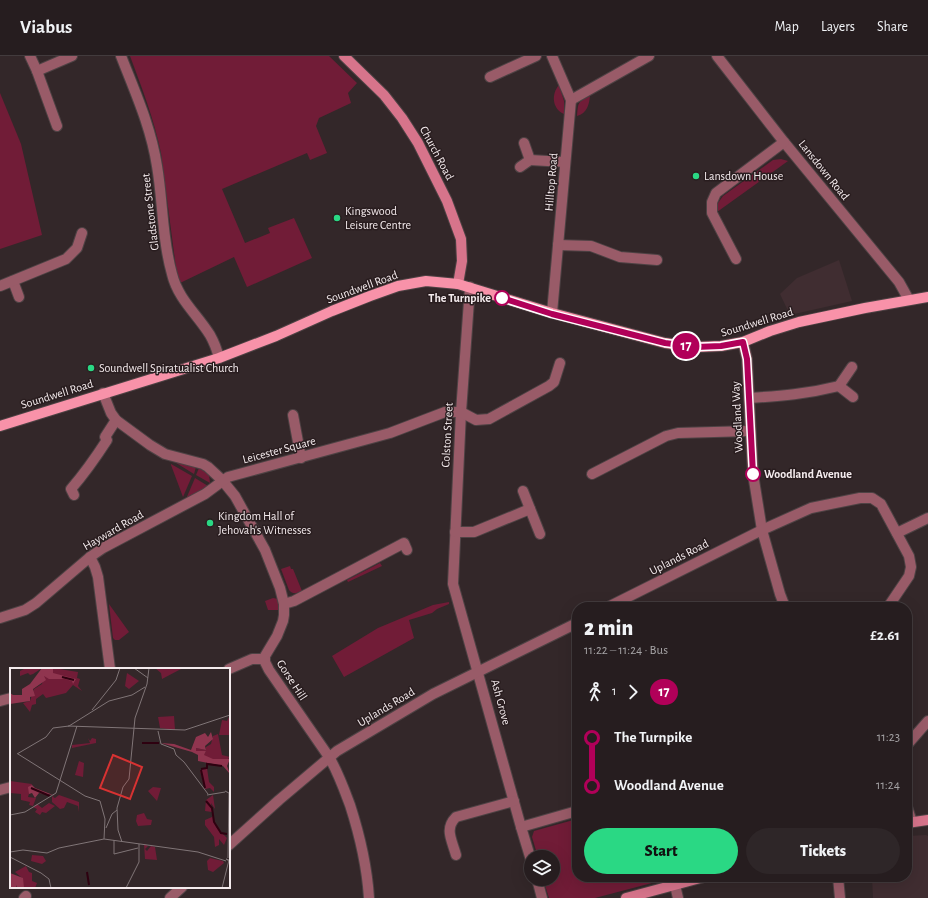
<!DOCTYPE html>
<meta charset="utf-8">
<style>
body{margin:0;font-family:"Alegreya Sans",sans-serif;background:#2e2628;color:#f1f3f6;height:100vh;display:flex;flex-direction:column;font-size:15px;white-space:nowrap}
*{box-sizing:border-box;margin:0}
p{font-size:13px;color:#a4a2a4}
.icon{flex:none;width:22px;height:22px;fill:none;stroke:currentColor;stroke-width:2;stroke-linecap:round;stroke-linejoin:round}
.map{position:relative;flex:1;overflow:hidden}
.drawer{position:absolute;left:572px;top:546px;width:340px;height:280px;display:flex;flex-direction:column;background:#261d1f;border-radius:16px;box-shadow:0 4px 16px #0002,0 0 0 1px #423b3d}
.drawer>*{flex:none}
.badge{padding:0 8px;border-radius:13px;font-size:14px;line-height:26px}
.fabs{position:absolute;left:524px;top:794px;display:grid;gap:8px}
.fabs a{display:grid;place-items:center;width:36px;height:36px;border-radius:50%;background:#261d1f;box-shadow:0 4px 16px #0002,0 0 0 1px #423b3d;font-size:20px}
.map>.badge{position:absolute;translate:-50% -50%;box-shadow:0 0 0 2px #fff}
.legs{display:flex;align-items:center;gap:6px;height:44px;padding:0 12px;font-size:13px}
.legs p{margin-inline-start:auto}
.head{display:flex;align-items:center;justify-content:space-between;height:68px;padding:0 12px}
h1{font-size:22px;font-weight:800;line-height:30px}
.primary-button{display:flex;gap:8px;margin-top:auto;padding:8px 12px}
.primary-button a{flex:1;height:46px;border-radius:24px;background:#2ad884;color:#111;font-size:16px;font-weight:800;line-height:46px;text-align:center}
.primary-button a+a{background:#2e2628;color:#f1f3f6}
ul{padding:0 12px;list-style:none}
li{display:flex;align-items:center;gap:14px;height:48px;font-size:15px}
li i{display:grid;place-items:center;width:6px;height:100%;margin:0 5px;background:currentColor}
li i::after{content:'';width:10px;height:10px;margin:-5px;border:3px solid;border-radius:50%;background:#261d1f}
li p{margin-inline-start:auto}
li:first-child i{background:linear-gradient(#0000 50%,currentColor 0)}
li:last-child i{background:linear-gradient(currentColor 50%,#0000 0)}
header{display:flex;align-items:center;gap:24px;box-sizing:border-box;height:56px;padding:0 20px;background:#261d1f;border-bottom:1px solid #423b3d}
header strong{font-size:19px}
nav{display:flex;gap:22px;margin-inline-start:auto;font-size:14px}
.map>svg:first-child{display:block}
.built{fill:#402d31}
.green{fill:#711c37}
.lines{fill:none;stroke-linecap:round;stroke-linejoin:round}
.street-casing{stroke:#4e4244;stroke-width:12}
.secondary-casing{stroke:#4e4244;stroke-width:12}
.primary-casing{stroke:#4e4244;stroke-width:12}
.street{stroke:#995b68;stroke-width:10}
.secondary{stroke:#d7748b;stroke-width:10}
.primary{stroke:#f892a9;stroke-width:10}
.line-1-casing{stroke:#fff;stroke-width:9}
.line-1{stroke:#b10059;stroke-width:6}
.poi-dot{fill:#2ad884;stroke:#291d1f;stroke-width:1.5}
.stop-1-dot{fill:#fff;stroke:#b10059;stroke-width:2}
.labels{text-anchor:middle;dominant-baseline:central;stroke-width:3;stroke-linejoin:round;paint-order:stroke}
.street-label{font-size:12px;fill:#f4ebed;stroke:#291d1f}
.poi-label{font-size:12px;fill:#f4ebed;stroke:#291d1f;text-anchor:start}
.stop-label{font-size:12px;font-weight:bold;fill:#f4ebed;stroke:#291d1f;text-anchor:end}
.inset-river{fill:none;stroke:#2e0110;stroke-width:2}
.inset-road{fill:none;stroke:#807577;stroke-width:1}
.view{fill:#d83232;fill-opacity:0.15;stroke:#d83232;stroke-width:2}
.inset-edge{fill:none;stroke:#f4ebed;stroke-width:2}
</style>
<header>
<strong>Viabus</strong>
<nav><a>Map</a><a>Layers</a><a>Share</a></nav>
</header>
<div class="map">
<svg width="928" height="842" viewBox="0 0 928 842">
<rect width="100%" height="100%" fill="#332729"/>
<g class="built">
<polygon points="839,204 852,245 790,259 780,238 797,222"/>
<polygon points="926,779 928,780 928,842 873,842 872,821 907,821 907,780"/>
</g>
<g class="green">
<path d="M130,0H329L357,27L348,37L351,47L319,62L316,70L327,97L310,104L307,97L222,133L245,187L270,177L268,172L294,162L312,202L247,231L234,201L180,227L176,212L161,97C154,63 142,32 130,0Z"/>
<path d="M559,29L564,45V58C552,53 551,38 559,29Z"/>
<polygon points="0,37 21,88 42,179 0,193"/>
<path d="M590,40C589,49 587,57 577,60C578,46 578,46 590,40Z"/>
<polygon points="781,103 788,105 717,156 718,147 723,140 773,104"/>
<polygon points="173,405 196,411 194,418"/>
<polygon points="171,408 192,420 183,441 171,409"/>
<polygon points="199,412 209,418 210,427 196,419"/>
<polygon points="195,422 208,430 186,443"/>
<polygon points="380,507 382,510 348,526 347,524"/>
<path d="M290,510L291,513H293L302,535C297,537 293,539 289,534L281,513Z"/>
<polygon points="273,542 278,543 278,554 268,554 265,545"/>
<polygon points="449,546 449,548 437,553 432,557 409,564 414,582 344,621 332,600 378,572 433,549"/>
<polygon points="109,548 129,576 119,584 115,584 113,582"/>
<polygon points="577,763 577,821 666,821 667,823 595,842 549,842 543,823 553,823 553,801 538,801 532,781 534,775"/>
</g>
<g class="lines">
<g class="street-casing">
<g id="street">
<polyline points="30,0 37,15"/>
<path d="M121,0C135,36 151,71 157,110C163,145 162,183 172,218C178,243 197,258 210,279C214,286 217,294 219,302"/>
<polyline points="717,0 784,86 899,226 909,244"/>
<polyline points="490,21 536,0"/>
<polyline points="571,44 649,0"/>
<polyline points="57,70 37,15 72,0"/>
<polyline points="524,87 530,104 565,106"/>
<polyline points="520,111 530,104"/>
<polyline points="558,189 591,190 620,201 657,204"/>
<polyline points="736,203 712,157 712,146 716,137 784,86"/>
<polyline points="13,225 19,241"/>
<polyline points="0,230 66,203 77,192 82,177"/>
<polyline points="470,231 461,356 453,528 521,771"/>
<polyline points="552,257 571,44 552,0"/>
<polyline points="743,286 747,303 753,418 762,474 780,538 785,551"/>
<polyline points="839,330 853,341"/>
<path d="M103,337L111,357L116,364L150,389L165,398L203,408L208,411L222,424L235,440L265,494L280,532L284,548V559L283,565L277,580L265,600V606L269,614L329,701C338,716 344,733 350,749C360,780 367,810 369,842"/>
<path d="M749,342C781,340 807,338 839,330L852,311"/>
<polyline points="293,359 301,402"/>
<polyline points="592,418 666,380 678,377 750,375"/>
<polyline points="523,435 540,478"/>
<path d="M74,439L71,433C84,418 96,401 107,384L105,381L116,364"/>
<polyline points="455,476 474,476 530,453"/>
<polyline points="897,477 928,462"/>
<polyline points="90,501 95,511 98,521 110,613"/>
<polyline points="284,548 294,545 404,487 407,494"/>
<polyline points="608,551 762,474 811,452 860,442 872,442 881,448 909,500 911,511 909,520 888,551"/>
<polyline points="0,562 25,554 36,547 90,501 103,492 205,438 228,421 390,377 445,356 461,356 476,364 489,363 549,330 554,326 560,307"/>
<polyline points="229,613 252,603 265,603"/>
<polyline points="0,645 11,642"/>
<polyline points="907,689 928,665"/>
<polyline points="0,734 11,731"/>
<polyline points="907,751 912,766"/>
<polyline points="229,789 279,744 337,695 433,638 577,567"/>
<path d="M456,799C452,784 444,773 456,761L514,745"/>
<polyline points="531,804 521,771 577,755"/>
<polyline points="673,821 678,842"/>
<polyline points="838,821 840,842"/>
<polyline points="537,823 542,842"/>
<polyline points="24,842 26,840"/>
<polyline points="170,842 182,831"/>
</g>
</g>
<g class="secondary-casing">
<g id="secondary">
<polyline points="344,0 384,39 402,62 418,87 447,145 461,183 462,205 458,228"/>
<polyline points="907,767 928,764"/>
<polyline points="626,842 704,821"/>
</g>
</g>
<g class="primary-casing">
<polyline id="primary" points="0,370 219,302 276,280 332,255 370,240 398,230 426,225 458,228 552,257 665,287 696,291 721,290 743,286 770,275 799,266 865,252 928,241"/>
</g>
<use href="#street" class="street"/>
<use href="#secondary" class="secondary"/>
<use href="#primary" class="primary"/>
</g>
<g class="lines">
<g class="line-1-casing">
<polyline id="line-1" points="502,242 552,258 665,287 696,291 721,290 743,286 747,303 753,418"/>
</g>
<use href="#line-1" class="line-1"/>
</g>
<g class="poi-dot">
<circle cx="696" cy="120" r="4"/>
<circle cx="337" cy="162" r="4"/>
<circle cx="91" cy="312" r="4"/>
<circle cx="210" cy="467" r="4"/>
</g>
<g class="stop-1-dot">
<circle cx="502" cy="242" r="7"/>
<circle cx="753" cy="418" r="7"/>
</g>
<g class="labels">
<g class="street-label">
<text transform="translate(437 97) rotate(62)">Church Road</text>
<text transform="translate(824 114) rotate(51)">Lansdown Road</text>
<text transform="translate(551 126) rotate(-85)">Hilltop Road</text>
<text transform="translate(150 156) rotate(-97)">Gladstone Street</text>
<text transform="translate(362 231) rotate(-20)">Soundwell Road</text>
<text transform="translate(757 266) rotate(-17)">Soundwell Road</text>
<text transform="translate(57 338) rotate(-17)">Soundwell Road</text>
<text transform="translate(737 361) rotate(-93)">Woodland Way</text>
<text transform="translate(447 379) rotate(-87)">Colston Street</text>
<text transform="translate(279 394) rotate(-15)">Leicester Square</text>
<text transform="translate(113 474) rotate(-30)">Hayward Road</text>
<text transform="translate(679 501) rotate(-27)">Uplands Road</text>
<text transform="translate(292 624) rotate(57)">Gorse Hill</text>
<text transform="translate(501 646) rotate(75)">Ash Grove</text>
<text transform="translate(386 651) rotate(-31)">Uplands Road</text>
</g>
<g class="poi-label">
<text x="704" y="120">Lansdown House</text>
<text x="345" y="155">Kingswood<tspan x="345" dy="14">Leisure Centre</tspan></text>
<text x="99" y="312">Soundwell Spiratualist Church</text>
<text x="218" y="460">Kingdom Hall of<tspan x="218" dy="14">Jehovah's Witnesses</tspan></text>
</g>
<g class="stop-label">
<text x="491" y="242">The Turnpike</text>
<text x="764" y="418" text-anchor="start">Woodland Avenue</text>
</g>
</g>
<g transform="translate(10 612)">
<rect width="220" height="220" fill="#332729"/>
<path d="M16,0H32L23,6L20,7L18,5L10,8V3ZM43,0L68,4L67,10L70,11L68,18L72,23L63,17L56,25L36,30L33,26L26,31V36L22,37L20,44L13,35L20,33L24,21L32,16L34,8L39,9ZM145,0H170L171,1L152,11L151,5ZM117,5L129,13L119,21L115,18ZM220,47V67H209L212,52L217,53ZM164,48L165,62L150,60L148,49ZM208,66L212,87L220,89L216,93L202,92L193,88L196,83H186V80L196,82V79L201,76L203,68ZM78,70L80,73L82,70L86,71V75L62,80V77L80,75ZM69,93L74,95L73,109L65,107ZM193,100H197L199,114L204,119V124L200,120L195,121L190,103ZM0,113L22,116L18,129L26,130L23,138L19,137L20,134L11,132V126L0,125ZM143,119L151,120L147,133L138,123ZM45,126L43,129L45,130L49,127L69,134V144L68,138L57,134L54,140L50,141L42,134V129ZM203,127L205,141L201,135L202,144L195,143L196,132ZM39,135L45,138L36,145L32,144L30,147L25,144L27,141L23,139L27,136L32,140ZM134,145L137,151L142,152L141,157L128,158L126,153L127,147ZM202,146L206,159L217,170L214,177L209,171V177L205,179L204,169L195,157V152L202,149ZM134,176L138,178L135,181L137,183L141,178L145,179L147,192L135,191ZM22,187L33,188L36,193L32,196L21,193ZM200,190L213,193L214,195L203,204L198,202L197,193ZM16,198L19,204L22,205V213L27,215L25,220H8L12,210L5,204Z" fill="#711c37"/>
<path d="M32,0H43V5L66,11L63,16L62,13L55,11H39L34,8L36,12L23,21L25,28L20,29V33L0,36V25L3,27H12V21L20,16ZM201,64L203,71L195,78L196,82L186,80V83H196L194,87L203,91H220L217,98L220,106L213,98L188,93V87L182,84L151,75L164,76L181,82L186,69L195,65L198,69ZM22,117L25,120L43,127L29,125L25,130L22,125L19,126L18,119ZM0,205L13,210L14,220H7L6,217V220L0,219Z" fill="#90354f"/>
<path class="inset-river" d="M52,9L64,12M132,75H149M191,101L197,100V96L212,98M191,102L195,120M21,120L40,128M196,133L202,140L204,154L211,165L217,166M77,204L79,217"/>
<path class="inset-road" d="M124,0L138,10M82,42L106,12L110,0M58,58L175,62L220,47M59,58L99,33L122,27L135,19M148,63L151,76L164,81L166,87L174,94L198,126M7,86L36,69L43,60L59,58M8,86L75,128L90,133L95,151L94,171M215,123L219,125L218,190M197,127L215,124M0,147L15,144L46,125L67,58M96,160L102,146L107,142M104,172V186L128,180M112,174L108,162L107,140L113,119L119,111L125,50L137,16L139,0M0,184L13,182L37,185L49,180L94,171L188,184L216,193M0,189L31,205L39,211L41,220M116,220L129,194V176M212,220L219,192L216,191L219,193"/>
<path class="view" d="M103,87L132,99L120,131L90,120Z"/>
<rect width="220" height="220" class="inset-edge"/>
</g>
</svg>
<div class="fabs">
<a><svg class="icon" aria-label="layers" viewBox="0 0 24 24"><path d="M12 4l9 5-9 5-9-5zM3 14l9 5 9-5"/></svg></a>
</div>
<b class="badge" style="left:686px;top:290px;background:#b10059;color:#fff">17</b>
<section class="drawer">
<div class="head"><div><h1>2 min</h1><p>11:22 – 11:24 · Bus</p></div><b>£2.61</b></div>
<div class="legs"><svg class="icon" aria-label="walk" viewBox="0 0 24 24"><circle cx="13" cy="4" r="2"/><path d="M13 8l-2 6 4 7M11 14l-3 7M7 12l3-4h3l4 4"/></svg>1<svg class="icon" aria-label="forward" viewBox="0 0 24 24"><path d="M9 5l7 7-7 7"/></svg><b class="badge" style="background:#b10059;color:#fff">17</b></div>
<ul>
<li><i style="color:#b10059"></i><b>The Turnpike</b><p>11:23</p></li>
<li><i style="color:#b10059"></i><b>Woodland Avenue</b><p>11:24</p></li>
</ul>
<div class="primary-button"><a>Start</a><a>Tickets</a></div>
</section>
</div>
